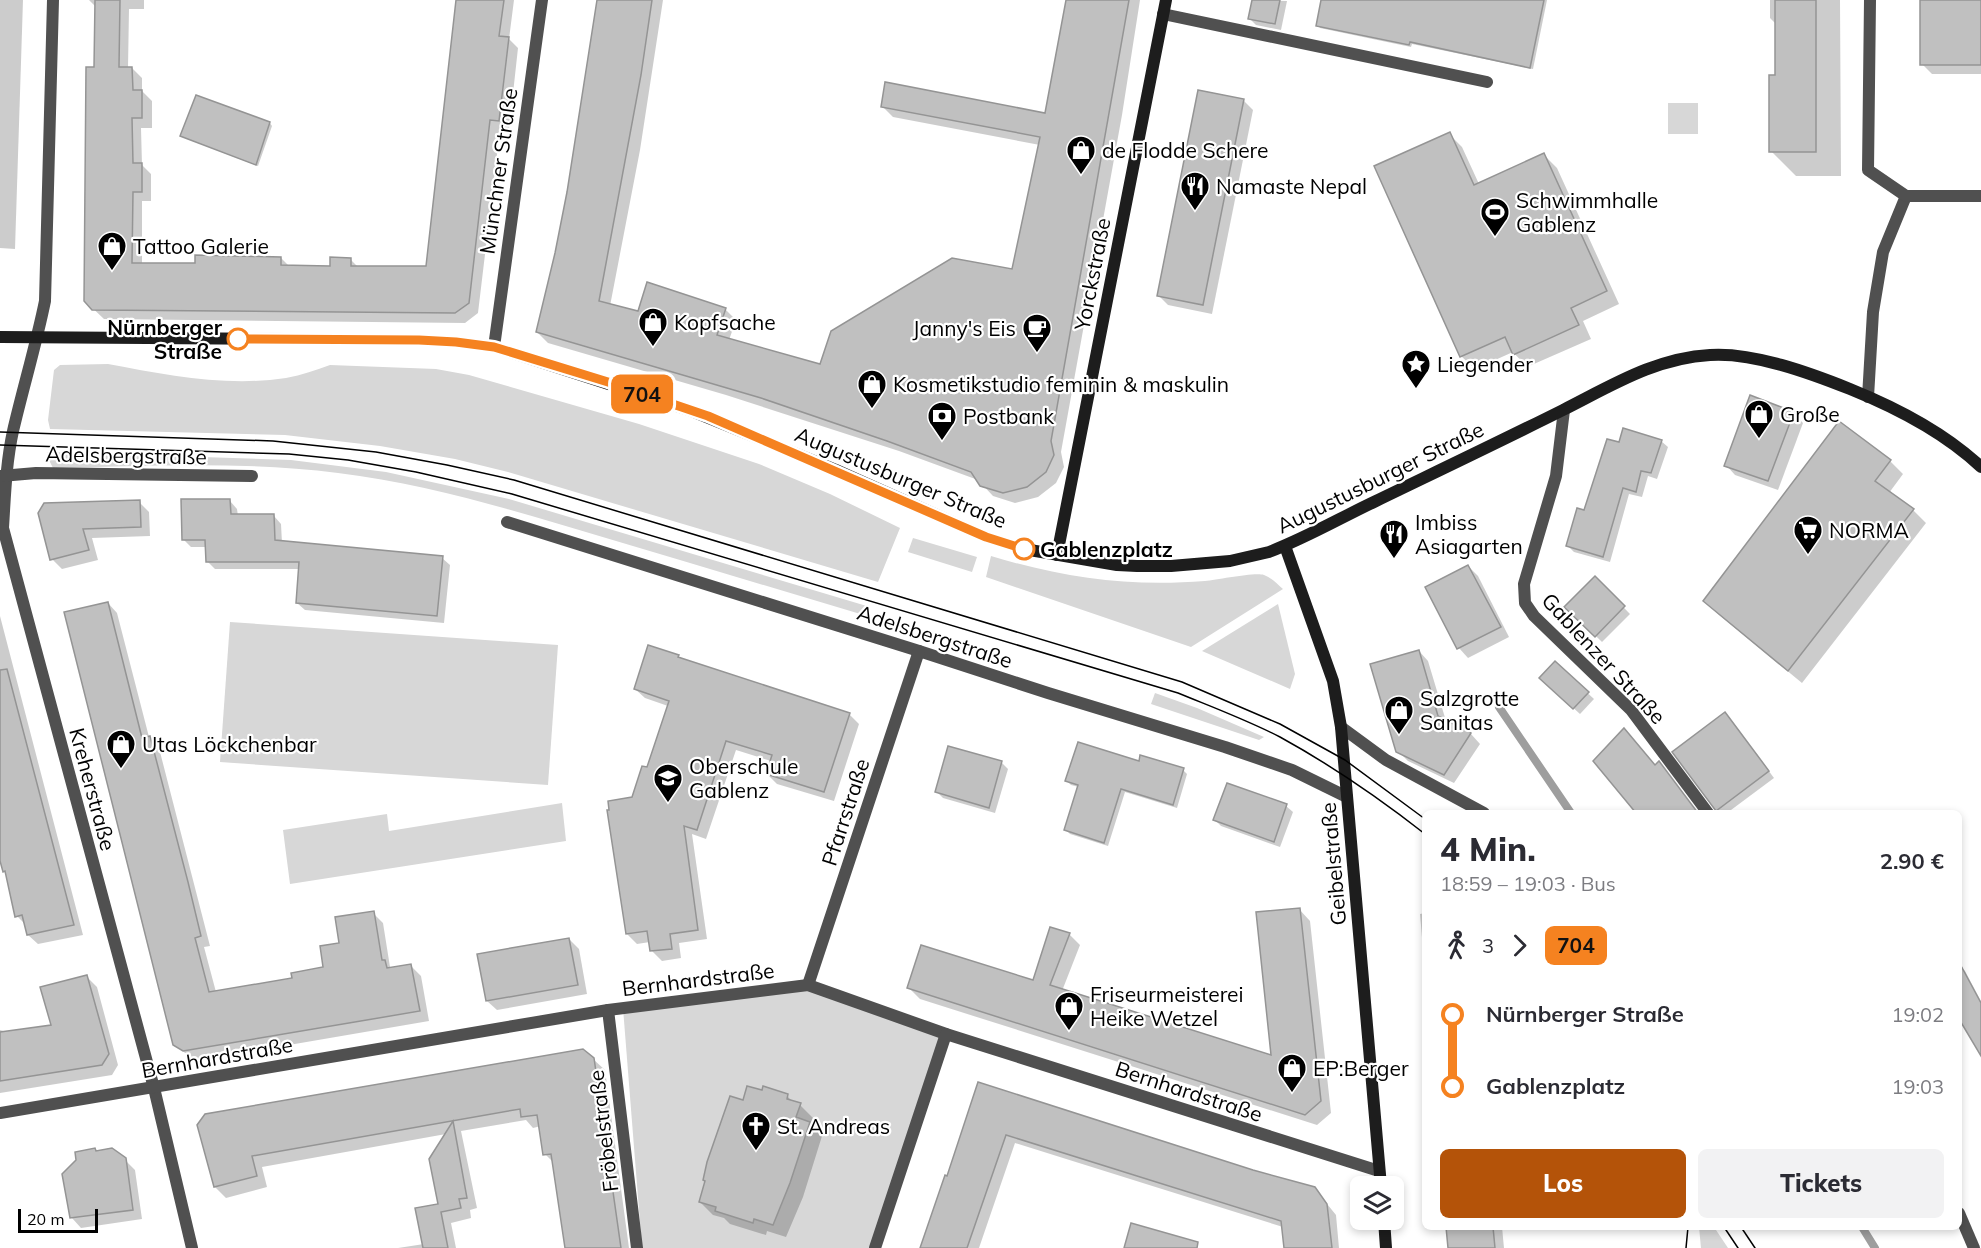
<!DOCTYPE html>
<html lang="de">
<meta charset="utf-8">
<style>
body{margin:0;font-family:Mulish,sans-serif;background:#f2f2f3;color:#2b2b33;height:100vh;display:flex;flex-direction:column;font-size:22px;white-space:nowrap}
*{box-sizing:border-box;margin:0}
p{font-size:20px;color:#7c7c81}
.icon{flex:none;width:33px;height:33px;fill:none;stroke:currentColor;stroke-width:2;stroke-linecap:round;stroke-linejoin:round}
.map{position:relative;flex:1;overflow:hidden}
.sheet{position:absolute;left:1422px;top:810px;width:540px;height:420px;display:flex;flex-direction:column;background:#fff;border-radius:9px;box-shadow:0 3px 9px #0003}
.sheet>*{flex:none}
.badge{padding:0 12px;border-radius:9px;font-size:21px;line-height:39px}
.buttons{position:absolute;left:1350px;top:1176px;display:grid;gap:12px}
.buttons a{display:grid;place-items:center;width:54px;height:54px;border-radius:9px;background:#fff;box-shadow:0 3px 9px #0003;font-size:30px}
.scale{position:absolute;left:18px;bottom:15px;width:80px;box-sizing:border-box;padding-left:6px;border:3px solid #000;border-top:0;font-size:16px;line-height:21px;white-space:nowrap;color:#000;-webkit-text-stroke:4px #fff;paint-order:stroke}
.map>.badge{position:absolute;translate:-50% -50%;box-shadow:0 0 0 3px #fff}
.legs{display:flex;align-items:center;gap:9px;height:66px;padding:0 18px;font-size:20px}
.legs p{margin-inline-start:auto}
.head{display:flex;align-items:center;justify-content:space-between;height:102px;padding:0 18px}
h1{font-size:33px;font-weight:800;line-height:45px}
.button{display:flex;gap:12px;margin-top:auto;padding:12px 18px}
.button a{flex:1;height:69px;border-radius:9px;background:#b45309;color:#fff;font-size:24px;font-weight:800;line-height:69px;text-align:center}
.button a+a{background:#f2f2f3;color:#2b2b33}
ul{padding:0 18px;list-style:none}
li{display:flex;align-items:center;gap:21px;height:72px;font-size:22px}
li i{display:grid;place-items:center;width:9px;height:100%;margin:0 8px;background:currentColor}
li i::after{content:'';width:15px;height:15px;margin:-8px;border:4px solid;border-radius:50%;background:#fff}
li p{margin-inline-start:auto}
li:first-child i{background:linear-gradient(#0000 50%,currentColor 0)}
li:last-child i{background:linear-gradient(currentColor 50%,#0000 0)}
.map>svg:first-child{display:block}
.green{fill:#d7d7d7}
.shadow{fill:#0003}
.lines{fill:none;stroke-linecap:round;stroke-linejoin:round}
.stream{stroke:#9e9e9e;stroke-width:8}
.building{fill:#c0c0c0;stroke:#949494;stroke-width:1.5}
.lane{stroke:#505050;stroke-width:12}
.street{stroke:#505050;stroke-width:12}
.secondary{stroke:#1d1d1d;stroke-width:12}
.tram{stroke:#000;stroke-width:1.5}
.line-1-casing{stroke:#fff;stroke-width:14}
.line-1{stroke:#f58220;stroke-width:9}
.stop-1-dot{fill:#fff;stroke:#f58220;stroke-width:3}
.labels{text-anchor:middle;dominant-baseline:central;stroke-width:4.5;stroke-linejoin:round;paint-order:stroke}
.poi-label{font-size:21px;fill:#000;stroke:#fff;text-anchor:start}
.street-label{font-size:21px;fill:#000;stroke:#fff}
.stop-label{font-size:21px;font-weight:bold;fill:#000;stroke:#fff;text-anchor:end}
</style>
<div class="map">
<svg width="1981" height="1248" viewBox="0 0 1981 1248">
<rect width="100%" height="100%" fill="#fff"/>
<g class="green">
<rect x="1668" y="103" width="30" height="31"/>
<path d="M108,364C166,375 227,387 286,378C302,375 316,370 330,365L436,369L469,375L639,424L759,464L830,494L900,528L878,582L508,472L455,459L380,446L285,435L50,429L48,420L54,370L60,365Z"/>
<path d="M47,452L291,460L386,472L509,499L870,607L867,616C780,590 693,564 606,538C519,512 429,484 338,473C244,461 148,466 53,468L48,458Z"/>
<polygon points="913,538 977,557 972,572 908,552"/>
<path d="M991,556C1064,578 1129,587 1205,581C1218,580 1254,572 1264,575C1272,578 1277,584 1283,589L1191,647L986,577Z"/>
<polygon points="1278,604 1295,674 1290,689 1202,651"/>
<polygon points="230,622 558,645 548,785 220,762"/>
<polygon points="1155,693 1197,708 1264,737 1259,740 1151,704"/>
<polygon points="562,803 566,841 290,884 283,830 387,814 389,831"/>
<polygon points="808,985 946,1034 874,1248 642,1248 623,1008"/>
<polygon points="1699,1227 1714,1227 1728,1248 1701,1248"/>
</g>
<g class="shadow">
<polygon points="0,0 23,0 15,249 0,248"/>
<polygon points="89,0 144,0 144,9 129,9 128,68 132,68 142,78 142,91 152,101 152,128 141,128 142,165 151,174 151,201 142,201 142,264 196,265 281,258 289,266 331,267 350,259 358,267 427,268 458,0 514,0 509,39 518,48 509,130 500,129 478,313 465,323 104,319 85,301 96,68 96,7"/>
<polygon points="597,0 663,0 640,150 610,306 639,313 725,309 736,320 729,340 821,366 1013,271 1040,145 893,117 882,106 1046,114 1068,0 1140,0 1122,115 1061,452 1064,467 1056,483 1038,497 1015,503 993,496 978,480 899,451 726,395 548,343 537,332 557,253 579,131"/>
<polygon points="1253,0 1287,1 1281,30 1256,25 1249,18"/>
<polygon points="1323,0 1547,0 1533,69 1412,44 1411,47 1320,28 1318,25"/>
<polygon points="1770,0 1840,0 1841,176 1796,176 1771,151 1777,76 1777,25 1770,18"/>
<polygon points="1922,0 1981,0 1981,74 1932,74 1922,64"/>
<polygon points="196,96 270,123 272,126 258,166 185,138 182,135"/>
<polygon points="1243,100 1253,110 1212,314 1168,305 1159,296"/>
<polygon points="1449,134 1462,147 1479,184 1544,155 1557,168 1619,304 1583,321 1591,339 1527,367 1513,352 1475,369 1461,356"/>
<polygon points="1793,413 1803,423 1778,490 1735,475 1726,465"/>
<polygon points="1661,441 1668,447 1657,479 1648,476 1642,497 1629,494 1610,562 1574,552 1568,546 1620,444"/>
<polygon points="1890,461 1903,474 1889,493 1913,510 1926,523 1802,683 1718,614 1705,601"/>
<polygon points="230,501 237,509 238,516 274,516 281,524 282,543 442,558 450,565 444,623 305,610 297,603 300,569 215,569 208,562 207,547 191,547 184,540"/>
<polygon points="139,502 149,512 150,536 92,538 98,560 62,569 52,559 45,504"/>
<polygon points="1468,566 1478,576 1509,637 1468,658 1459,648 1427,588"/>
<polygon points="1595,578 1630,614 1602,642 1566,607"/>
<polygon points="108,603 117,613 149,737 159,748 210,946 204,947 216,992 294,979 325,968 340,944 373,913 383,923 390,967 392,969 411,966 421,976 429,1021 195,1061 174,1044"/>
<polygon points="0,616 83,935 38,944 28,935 26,925 17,916 7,874 4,871 0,855"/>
<polygon points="1419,651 1428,661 1446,721 1471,734 1480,744 1454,783 1408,761 1398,751"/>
<polygon points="678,656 682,660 849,714 859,724 834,801 777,784 767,774 771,761 736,750 706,839 692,834 707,939 679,943 681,958 662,961 652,951 650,942 637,944 627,934 633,798 648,769 668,706 645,698 635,689"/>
<polygon points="1555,663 1594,699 1580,714 1547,684"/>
<polygon points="1731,720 1774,778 1727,813 1720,813 1717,810"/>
<polygon points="949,748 1002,763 1008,769 995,813 943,798 937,792"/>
<polygon points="1183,770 1187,774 1177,808 1125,792 1108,846 1070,834 1066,830 1079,787 1071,785 1067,781"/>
<polygon points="1286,806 1293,812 1280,847 1221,826 1215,820"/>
<polygon points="1299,909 1310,921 1331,1113 1317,1125 920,999 909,988 1034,982 1051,929 1069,934 1080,945 1062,991 1273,1057"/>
<polygon points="1425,913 1425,973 1420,914"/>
<polygon points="569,939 579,949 587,994 497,1010 487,1001"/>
<polygon points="1959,966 1965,971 1981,1001 1981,1053 1959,1016"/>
<polygon points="87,977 97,987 118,1065 112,1075 0,1093 0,1030 7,1032 53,1027"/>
<polygon points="593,1059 605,1070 629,1248 566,1248 554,1163 545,1154 541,1126 533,1128 526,1120 461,1131 477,1208 470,1210 471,1218 451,1223 456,1248 398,1248 424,1244 440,1205 446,1134 262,1167 267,1187 226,1198 215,1187 199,1126"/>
<polygon points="979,1084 1252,1172 1315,1189 1336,1215 1339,1248 1285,1248 1283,1227 1015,1143 979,1248 922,1248 948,1178"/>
<polygon points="787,1096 794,1103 800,1105 813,1118 811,1125 822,1136 803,1197 786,1237 767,1231 766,1235 730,1224 724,1218 713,1215 700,1202 744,1102"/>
<polygon points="95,1150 97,1152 125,1160 135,1170 142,1219 81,1228 72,1218"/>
<polygon points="1448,1227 1502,1227 1504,1248 1450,1248"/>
</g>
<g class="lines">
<g class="stream">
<polyline points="1499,707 1571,813"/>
<polyline points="1862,1227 1875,1248"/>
</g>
</g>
<g class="building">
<polygon points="95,0 120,0 119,67 132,67 133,90 142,90 142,118 132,118 133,163 142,163 142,192 133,192 132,263 195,263 195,255 281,257 281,265 330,266 330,257 351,258 351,266 426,266 456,0 504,0 499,36 509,37 499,121 490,120 469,303 455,313 92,310 84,301 86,67 94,67"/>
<polygon points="597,0 652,0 641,75 599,301 638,311 647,282 726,308 717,335 820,364 831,331 952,258 1012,269 1040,137 881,107 885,82 1045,113 1066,0 1129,0 1051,441 1054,455 1046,472 1027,487 1003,493 980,486 971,472 887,441 761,398 536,332 555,253 567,192"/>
<polygon points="1252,0 1280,0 1275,24 1248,19"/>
<polygon points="1321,0 1544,0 1530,68 1410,42 1409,45 1316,26"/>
<polygon points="1775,0 1816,0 1816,152 1769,152 1769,75 1775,75"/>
<rect x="1920" y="0" width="61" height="65"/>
<polygon points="1198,90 1244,99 1203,305 1157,296"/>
<polygon points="196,95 270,122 256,165 180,136"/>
<polygon points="1450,132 1474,185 1544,153 1607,291 1571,308 1579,325 1513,355 1505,337 1460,357 1374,166"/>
<polygon points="1750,395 1794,412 1768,481 1724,466"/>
<polygon points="1839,421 1891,460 1875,481 1914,509 1788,671 1703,601"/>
<polygon points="1623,428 1662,440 1651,473 1641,471 1636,492 1623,488 1603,557 1566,546 1577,508 1584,510 1607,439 1619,442"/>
<polygon points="181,499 230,499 231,514 274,514 275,540 443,556 437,616 296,603 299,562 206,562 205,540 182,540"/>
<polygon points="140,500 141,527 83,529 89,550 50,560 38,513 44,503"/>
<polygon points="1468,565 1501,627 1457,649 1425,587"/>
<polygon points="1595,576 1625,606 1595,637 1564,607"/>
<polygon points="108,602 142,738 150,736 188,882 201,936 195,938 209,992 292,978 291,973 323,967 320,946 339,943 335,917 374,911 382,960 385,960 387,968 411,964 420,1011 183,1051 173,1045 64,612"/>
<polygon points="648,645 679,655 678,657 850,713 824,792 766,774 772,755 726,741 697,830 684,826 698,930 670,934 672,949 650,951 647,931 626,934 607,810 609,810 608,801 632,797 642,766 647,767 669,701 634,689"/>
<polygon points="1419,650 1438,716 1471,733 1444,775 1396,752 1370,664"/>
<polygon points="1555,661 1589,692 1573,709 1539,678"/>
<polygon points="7,669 74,925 27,935 22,915 15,917 5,871 3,872 0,861 0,670"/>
<polygon points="1725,712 1769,771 1716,811 1672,752"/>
<polygon points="1624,728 1655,765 1659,761 1698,813 1636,813 1593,761"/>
<polygon points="1078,742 1139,761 1140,755 1184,768 1173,805 1121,789 1104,843 1064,830 1078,785 1065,781"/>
<polygon points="948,746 1002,761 989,808 935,792"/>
<polygon points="1227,783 1287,804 1274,842 1213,820"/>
<polygon points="1300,908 1321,1101 1305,1115 907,988 921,945 1033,980 1050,927 1070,933 1050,985 1271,1055 1256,912"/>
<polygon points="569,938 578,985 486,1001 477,954"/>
<polygon points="1959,962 1981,1003 1981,1056 1959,1019"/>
<polygon points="87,975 109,1054 102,1065 0,1081 0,1032 51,1025 40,987"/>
<polygon points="583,1049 594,1058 621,1248 565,1248 551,1154 543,1155 537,1115 521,1117 520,1109 252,1156 257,1176 214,1187 197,1125 205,1114"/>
<polygon points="978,1082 1253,1170 1315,1187 1327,1204 1332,1248 1284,1248 1281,1221 1006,1135 967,1248 920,1248 945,1175 947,1176"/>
<polygon points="747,1086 762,1090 763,1086 788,1094 787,1099 801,1103 796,1117 810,1122 790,1183 773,1225 754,1219 753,1223 715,1211 716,1207 699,1202 705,1181 703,1180 707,1162 730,1096 743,1100"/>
<polygon points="453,1121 467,1198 459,1199 461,1208 441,1212 448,1248 423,1248 415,1208 438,1204 429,1159"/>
<polygon points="95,1148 96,1151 112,1148 126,1158 133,1210 70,1218 62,1174 76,1160 75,1152"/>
<polygon points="1131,1223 1198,1242 1197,1248 1124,1248"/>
<polygon points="1446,1227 1493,1227 1495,1248 1448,1248"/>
</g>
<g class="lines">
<g class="lane">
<polyline points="1163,14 1487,82"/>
<polyline points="1868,397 1873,312 1883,252 1906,196"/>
<polyline points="1341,727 1386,760 1484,813"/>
</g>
<g class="street">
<path d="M53,0L45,301C36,345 23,388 13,431C6,463 5,496 3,528L154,1088L192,1248"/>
<polyline points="1870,0 1868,170 1906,196 1981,196"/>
<polyline points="494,347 542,0"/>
<polyline points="1564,410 1556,476 1524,584 1525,603 1534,616 1631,710 1708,813"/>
<polyline points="1,476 36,473 252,476"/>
<polyline points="507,522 919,651 1048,693 1225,747 1292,770 1347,797"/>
<polyline points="808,985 919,651"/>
<polyline points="608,1010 637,1248"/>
<polyline points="0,1113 608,1010 808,985 946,1034 1379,1171"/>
<polyline points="1959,1213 1974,1248"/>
<polyline points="875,1248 946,1034"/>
</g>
<g class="secondary">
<path d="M0,337L419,340L456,342L494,347L689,410L836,470L986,537L1024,549L1117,565L1137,566H1171L1230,561L1269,552C1306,538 1340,518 1376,501C1438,471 1501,441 1563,410C1611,386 1655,358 1710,355C1753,352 1810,373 1850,389C1897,408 1944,432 1981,467"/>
<polyline points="1285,546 1333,681 1341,727 1381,1186"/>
<polyline points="1057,555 1166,0"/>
<polyline points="1384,1220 1386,1248"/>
</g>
<g class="tram">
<polyline points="0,432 273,441 376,452 447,465 514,480 1182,682 1280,724 1345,760 1425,819"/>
<path d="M0,445L289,454L348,460L416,472L512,494L1178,693C1212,707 1247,720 1280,737C1331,765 1379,798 1425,834"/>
<polyline points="1724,1227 1738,1248"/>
<polyline points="1741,1227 1755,1248"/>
<polyline points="1686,1248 1688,1227"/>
</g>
</g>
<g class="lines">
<g class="line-1-casing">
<polyline id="line-1" points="238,339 419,340 456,342 494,347 608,382 708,416 986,537 1024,549"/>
</g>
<use href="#line-1" class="line-1"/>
</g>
<defs>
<g id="shop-pin" transform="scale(1.5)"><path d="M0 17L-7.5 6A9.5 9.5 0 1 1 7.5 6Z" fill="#000" stroke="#fff"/><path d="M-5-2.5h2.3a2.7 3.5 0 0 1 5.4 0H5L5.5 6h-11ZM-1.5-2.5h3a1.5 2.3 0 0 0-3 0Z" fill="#fff"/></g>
<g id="restaurant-pin" transform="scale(1.5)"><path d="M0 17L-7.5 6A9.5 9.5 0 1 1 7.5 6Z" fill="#000" stroke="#fff"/><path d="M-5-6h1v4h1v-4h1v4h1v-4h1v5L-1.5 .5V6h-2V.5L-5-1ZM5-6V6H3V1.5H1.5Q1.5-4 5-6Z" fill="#fff"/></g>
<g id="stadium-pin" transform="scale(1.5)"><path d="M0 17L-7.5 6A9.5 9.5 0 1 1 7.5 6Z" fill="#000" stroke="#fff"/><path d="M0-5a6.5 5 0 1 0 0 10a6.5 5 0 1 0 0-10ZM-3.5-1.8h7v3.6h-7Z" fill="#fff"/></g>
<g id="cafe-pin" transform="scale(1.5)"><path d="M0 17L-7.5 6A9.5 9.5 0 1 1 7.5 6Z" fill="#000" stroke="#fff"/><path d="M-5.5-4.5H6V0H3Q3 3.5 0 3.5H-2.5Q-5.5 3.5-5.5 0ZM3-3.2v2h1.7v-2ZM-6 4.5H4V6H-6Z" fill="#fff"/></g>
<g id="sight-pin" transform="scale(1.5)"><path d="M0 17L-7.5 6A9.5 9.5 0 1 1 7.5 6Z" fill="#000" stroke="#fff"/><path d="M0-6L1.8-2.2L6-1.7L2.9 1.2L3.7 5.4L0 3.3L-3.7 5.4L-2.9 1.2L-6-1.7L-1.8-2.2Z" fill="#fff"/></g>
<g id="bank-pin" transform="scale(1.5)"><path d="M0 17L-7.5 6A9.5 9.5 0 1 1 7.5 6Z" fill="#000" stroke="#fff"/><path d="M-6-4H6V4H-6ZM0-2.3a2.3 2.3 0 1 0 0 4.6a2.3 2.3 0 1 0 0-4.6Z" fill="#fff"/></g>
<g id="supermarket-pin" transform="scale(1.5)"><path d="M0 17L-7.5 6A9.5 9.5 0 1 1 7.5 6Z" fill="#000" stroke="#fff"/><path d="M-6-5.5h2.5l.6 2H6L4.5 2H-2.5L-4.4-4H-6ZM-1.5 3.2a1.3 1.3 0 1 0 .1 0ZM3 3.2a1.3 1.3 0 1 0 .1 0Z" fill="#fff"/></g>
<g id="school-pin" transform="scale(1.5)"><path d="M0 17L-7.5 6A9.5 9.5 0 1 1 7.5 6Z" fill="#000" stroke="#fff"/><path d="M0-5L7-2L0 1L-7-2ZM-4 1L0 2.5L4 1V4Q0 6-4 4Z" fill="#fff"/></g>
<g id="church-pin" transform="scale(1.5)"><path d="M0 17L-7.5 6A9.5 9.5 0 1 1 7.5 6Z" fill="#000" stroke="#fff"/><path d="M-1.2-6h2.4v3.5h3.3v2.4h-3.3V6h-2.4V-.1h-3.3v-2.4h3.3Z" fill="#fff"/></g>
</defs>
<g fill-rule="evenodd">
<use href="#shop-pin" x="1081" y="150"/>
<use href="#restaurant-pin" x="1195" y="186"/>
<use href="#stadium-pin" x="1495" y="212"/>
<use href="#shop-pin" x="112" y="246"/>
<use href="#shop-pin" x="653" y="322"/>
<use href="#cafe-pin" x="1037" y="328"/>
<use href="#sight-pin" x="1416" y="364"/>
<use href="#shop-pin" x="872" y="384"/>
<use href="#shop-pin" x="1759" y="414"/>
<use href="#bank-pin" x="942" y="416"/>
<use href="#supermarket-pin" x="1808" y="530"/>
<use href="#restaurant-pin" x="1394" y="534"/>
<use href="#shop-pin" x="1399" y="710"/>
<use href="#shop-pin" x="121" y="744"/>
<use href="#school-pin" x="668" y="778"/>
<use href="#shop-pin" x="1069" y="1006"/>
<use href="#shop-pin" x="1292" y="1068"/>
<use href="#church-pin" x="756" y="1126"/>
</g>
<g class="stop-1-dot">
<circle cx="238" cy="339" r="10"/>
<circle cx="1024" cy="549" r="10"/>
</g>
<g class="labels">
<g class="poi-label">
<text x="1102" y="150">de Flodde Schere</text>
<text x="1216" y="186">Namaste Nepal</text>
<text x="1516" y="200">Schwimmhalle<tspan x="1516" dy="24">Gablenz</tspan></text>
<text x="133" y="246">Tattoo Galerie</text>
<text x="674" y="322">Kopfsache</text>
<text x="1016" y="328" text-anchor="end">Janny's Eis</text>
<text x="1437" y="364">Liegender</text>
<text x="893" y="384">Kosmetikstudio feminin &amp; maskulin</text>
<text x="1780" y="414">Große</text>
<text x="963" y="416">Postbank</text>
<text x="1415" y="522">Imbiss<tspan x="1415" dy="24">Asiagarten</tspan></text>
<text x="1829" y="530">NORMA</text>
<text x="1420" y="698">Salzgrotte<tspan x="1420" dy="24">Sanitas</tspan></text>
<text x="142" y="744">Utas Löckchenbar</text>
<text x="689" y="766">Oberschule<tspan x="689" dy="24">Gablenz</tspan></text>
<text x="1090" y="994">Friseurmeisterei<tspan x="1090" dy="24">Heike Wetzel</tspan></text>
<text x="1313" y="1068">EP:Berger</text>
<text x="777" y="1126">St. Andreas</text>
</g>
<g class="street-label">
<text transform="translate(498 171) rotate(-82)">Münchner Straße</text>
<text transform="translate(1092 274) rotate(-79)">Yorckstraße</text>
<text transform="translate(126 455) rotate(1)">Adelsbergstraße</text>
<text transform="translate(901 477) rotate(23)">Augustusburger Straße</text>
<text transform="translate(1380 477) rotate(-26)">Augustusburger Straße</text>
<text transform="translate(935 636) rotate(18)">Adelsbergstraße</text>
<text transform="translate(1604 658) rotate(47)">Gablenzer Straße</text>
<text transform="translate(93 789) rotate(75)">Kreherstraße</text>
<text transform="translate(845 812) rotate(-72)">Pfarrstraße</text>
<text transform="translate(1333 864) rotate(-95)">Geibelstraße</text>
<text transform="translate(698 979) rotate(-7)">Bernhardstraße</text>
<text transform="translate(217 1057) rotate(-10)">Bernhardstraße</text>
<text transform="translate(1189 1091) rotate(18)">Bernhardstraße</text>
<text transform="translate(603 1131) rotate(-97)">Fröbelstraße</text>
</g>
<g class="stop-label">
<text x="222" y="327">Nürnberger<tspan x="222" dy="24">Straße</tspan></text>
<text x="1040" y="549" text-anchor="start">Gablenzplatz</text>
</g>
</g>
</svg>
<div class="buttons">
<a><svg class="icon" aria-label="layers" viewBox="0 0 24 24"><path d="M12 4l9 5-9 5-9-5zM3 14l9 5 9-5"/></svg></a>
</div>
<div class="scale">20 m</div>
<b class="badge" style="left:642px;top:394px;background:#f58220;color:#111">704</b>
<section class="sheet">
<div class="head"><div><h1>4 Min.</h1><p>18:59 – 19:03 · Bus</p></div><b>2.90 €</b></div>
<div class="legs"><svg class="icon" aria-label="walk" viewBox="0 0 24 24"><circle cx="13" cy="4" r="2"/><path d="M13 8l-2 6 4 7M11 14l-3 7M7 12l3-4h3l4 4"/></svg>3<svg class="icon" aria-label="forward" viewBox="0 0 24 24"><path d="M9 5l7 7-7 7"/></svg><b class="badge" style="background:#f58220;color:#111">704</b></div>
<ul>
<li><i style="color:#f58220"></i><b>Nürnberger Straße</b><p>19:02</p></li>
<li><i style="color:#f58220"></i><b>Gablenzplatz</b><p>19:03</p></li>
</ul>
<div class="button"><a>Los</a><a>Tickets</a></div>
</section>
</div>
